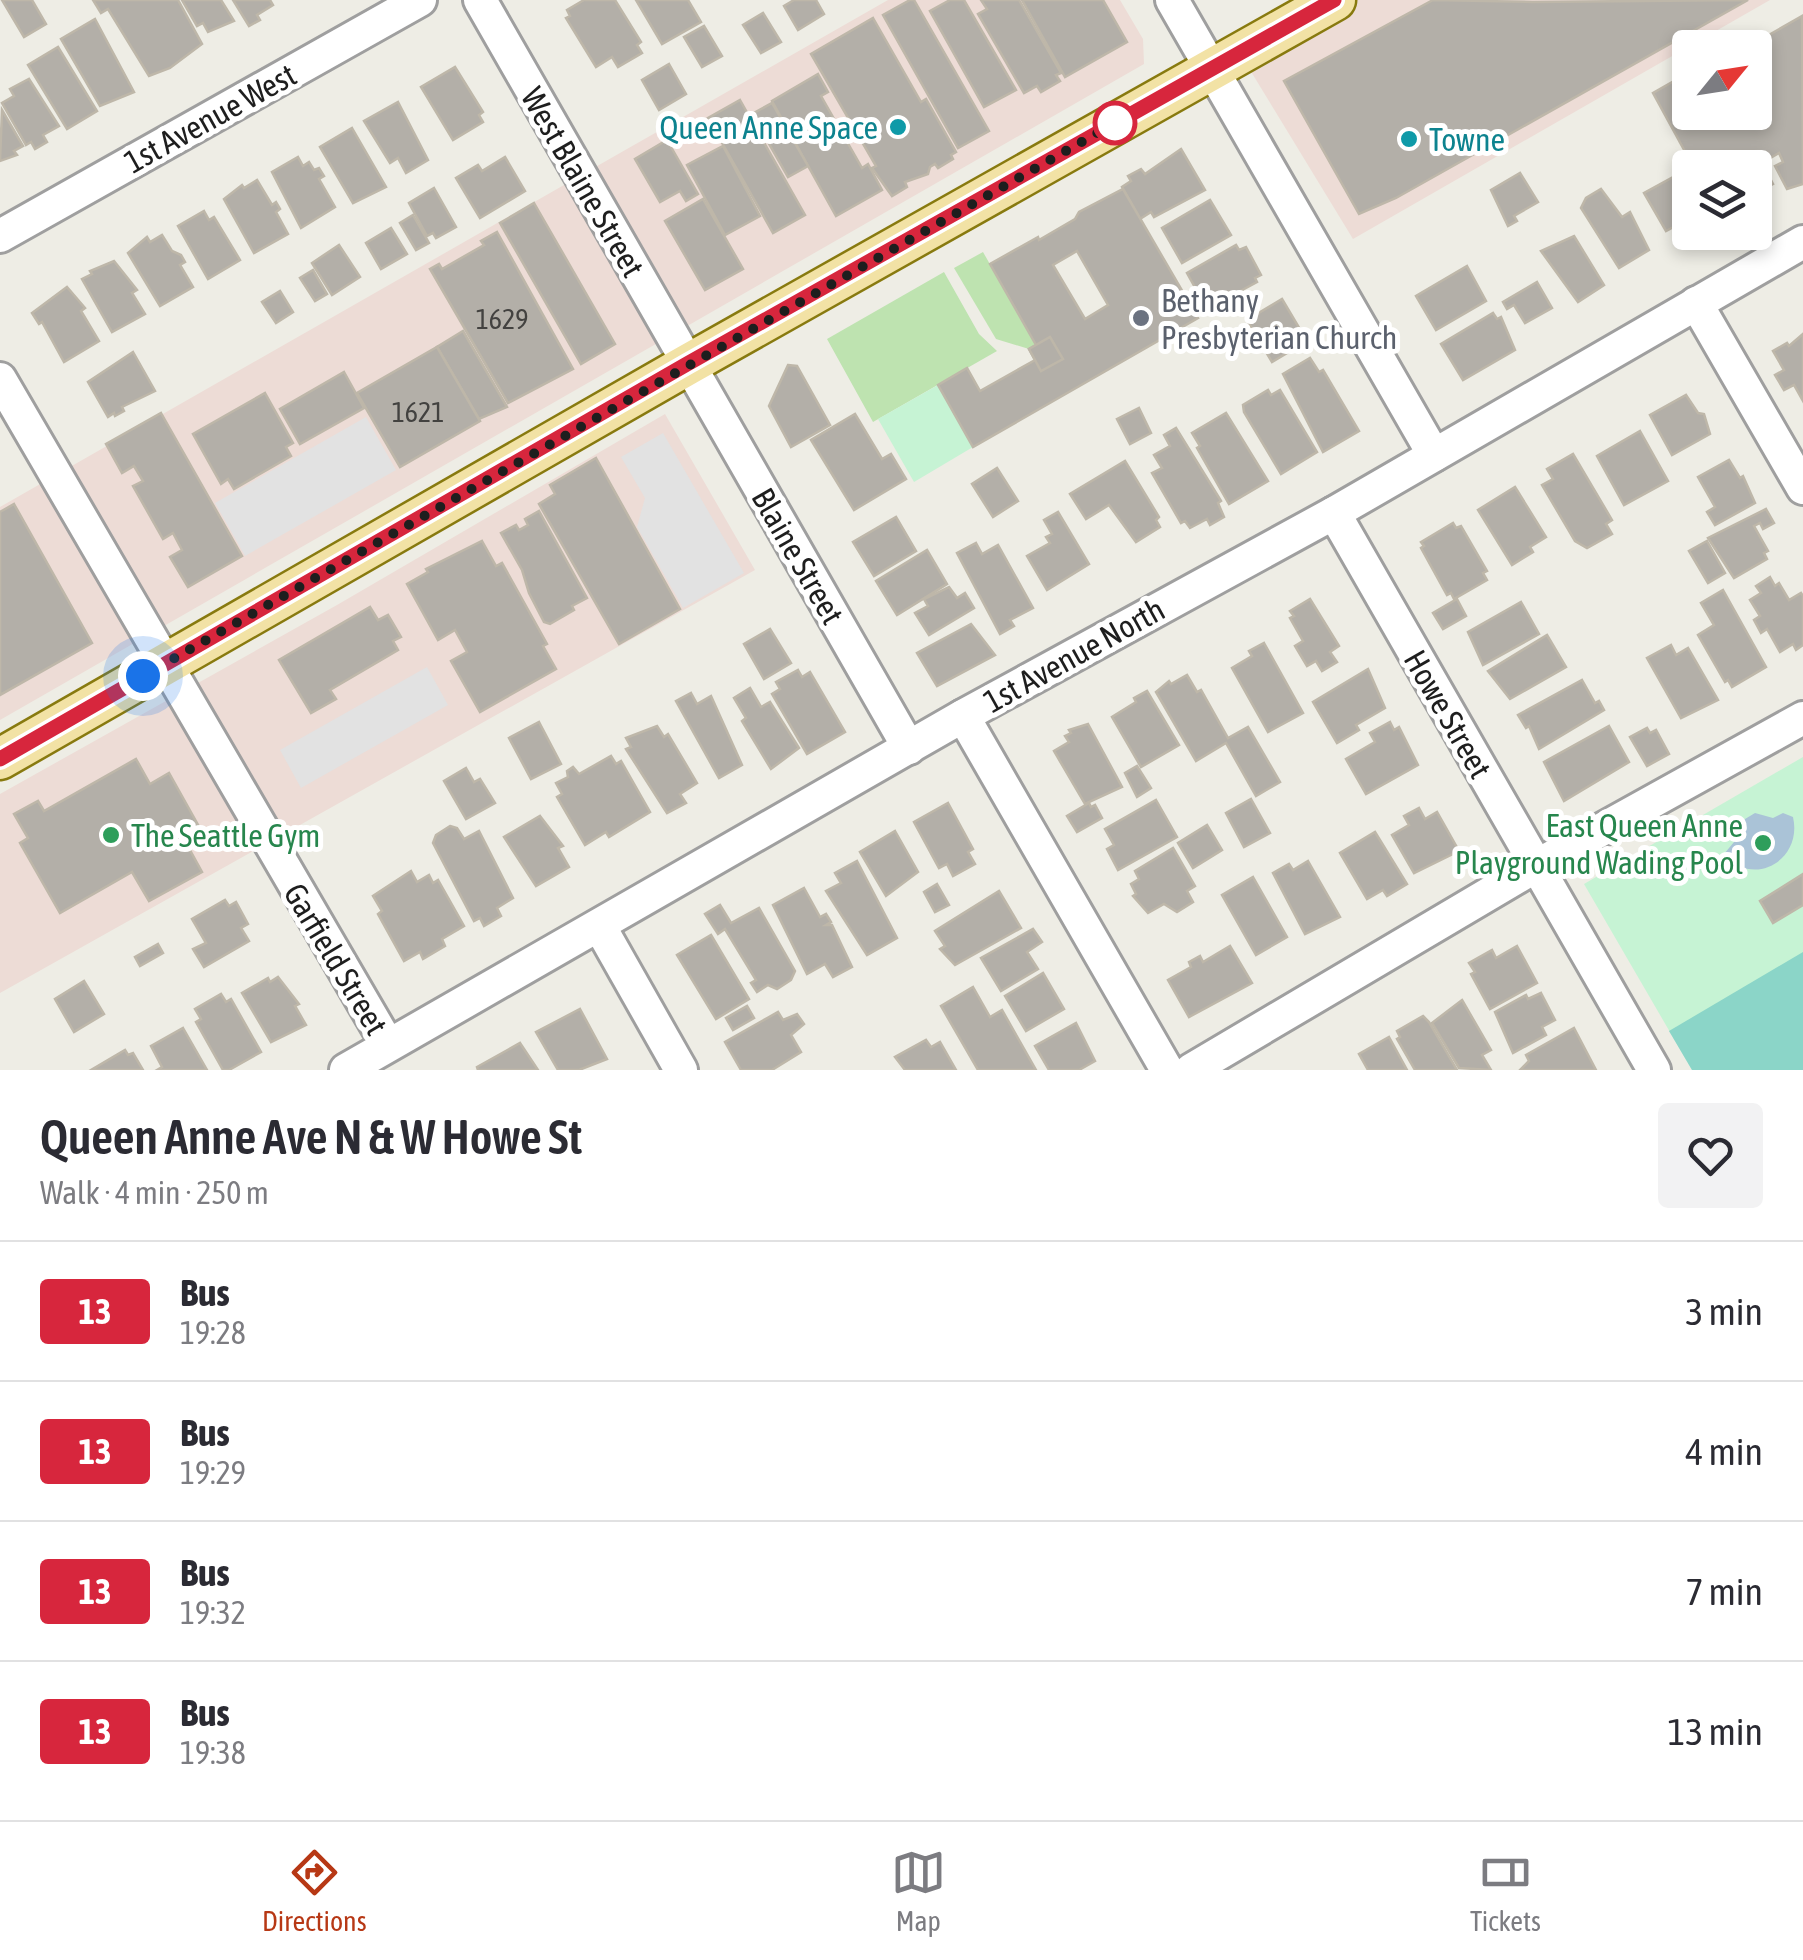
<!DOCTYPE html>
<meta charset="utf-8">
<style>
body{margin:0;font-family:"Asap Condensed",sans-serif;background:#f2f2f3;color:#2b2b33;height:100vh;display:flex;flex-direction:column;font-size:38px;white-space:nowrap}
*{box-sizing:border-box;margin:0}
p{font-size:32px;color:#7c7c81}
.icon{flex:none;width:55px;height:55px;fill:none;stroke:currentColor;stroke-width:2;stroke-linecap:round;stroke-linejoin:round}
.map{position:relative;height:1070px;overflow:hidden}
.panel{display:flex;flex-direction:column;background:#fff;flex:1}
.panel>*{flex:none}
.badge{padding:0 20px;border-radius:8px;font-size:35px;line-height:65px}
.needle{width:65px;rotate:60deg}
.fabs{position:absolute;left:1672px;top:30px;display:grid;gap:20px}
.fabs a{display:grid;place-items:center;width:100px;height:100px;border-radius:10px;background:#fff;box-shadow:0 5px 15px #0003;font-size:50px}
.you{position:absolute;width:50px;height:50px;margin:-25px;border:8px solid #fff;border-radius:50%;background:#1a73e8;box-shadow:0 0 0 15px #1a73e833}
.map>.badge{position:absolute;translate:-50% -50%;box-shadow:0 0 0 5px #fff}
.round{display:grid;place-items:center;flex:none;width:105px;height:105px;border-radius:10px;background:#f2f2f3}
.summary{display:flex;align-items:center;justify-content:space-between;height:170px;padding:0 40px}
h1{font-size:48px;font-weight:600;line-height:75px}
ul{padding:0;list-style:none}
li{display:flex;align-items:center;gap:30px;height:140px;padding:0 40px;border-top:2px solid #e1e1e2}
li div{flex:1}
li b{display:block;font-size:38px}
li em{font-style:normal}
li .badge{min-width:110px;font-weight:700;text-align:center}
.dock{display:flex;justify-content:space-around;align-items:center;height:140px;border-top:2px solid #e1e1e2;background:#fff;font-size:28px;color:#7c7c81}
.dock a{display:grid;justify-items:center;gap:5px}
.dock .current{color:#b73815}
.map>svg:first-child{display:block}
.commercial{fill:#eddcd6}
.grass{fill:#bee3b0}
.park{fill:#c6f3d4}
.pitch{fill:#8bd5c8}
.parking{fill:#e2e2e2}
.water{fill:#aac3d7}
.building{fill:#b3afa8;stroke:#beb7a9;stroke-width:2.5;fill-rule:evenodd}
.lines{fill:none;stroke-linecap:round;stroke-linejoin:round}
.minor-casing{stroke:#9f9f9f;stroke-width:38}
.major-casing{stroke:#887a0f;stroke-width:45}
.minor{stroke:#fff;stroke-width:32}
.major{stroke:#f2e2a5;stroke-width:40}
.line-casing{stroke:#fff;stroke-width:22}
.line{stroke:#d7263d;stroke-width:15}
.walk{stroke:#1e1e1e;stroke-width:10;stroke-dasharray:0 18}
.stop-dot{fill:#fff;stroke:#d7263d;stroke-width:5}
.culture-dot{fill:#0f9aa8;stroke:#fff;stroke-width:4}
.worship-dot{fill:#6b7280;stroke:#fff;stroke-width:4}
.leisure-dot{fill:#2e9e5b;stroke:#fff;stroke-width:4}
.labels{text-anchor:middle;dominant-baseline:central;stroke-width:10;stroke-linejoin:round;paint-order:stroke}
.number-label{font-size:28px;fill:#434240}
.street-label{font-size:32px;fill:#1e1e1e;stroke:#fff}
.culture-label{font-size:32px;fill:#0d838f;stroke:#fff;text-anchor:end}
.worship-label{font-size:32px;fill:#5b616d;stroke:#fff;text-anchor:start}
.leisure-label{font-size:32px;fill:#27864d;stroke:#fff;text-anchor:end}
</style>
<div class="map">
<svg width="1803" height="1070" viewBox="0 0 1803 1070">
<rect width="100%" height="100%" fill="#eeede5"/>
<g class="commercial">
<polygon points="888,0 1120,0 1143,39 1144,64 0,720 0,507"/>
<polygon points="1300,0 1770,0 1353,239 1250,70"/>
<polygon points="665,414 755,570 0,993 0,794 337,605"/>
</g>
<g class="grass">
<polygon points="983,252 1036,345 1029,349 996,339 954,268"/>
<polygon points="944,272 979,334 997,351 873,422 827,339"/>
</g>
<g class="park">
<polygon points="938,385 973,447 914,482 878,419"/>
<polygon points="1803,757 1803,1070 1692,1070 1584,884"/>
</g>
<polygon class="pitch" points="1803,952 1803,1070 1692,1070 1669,1031"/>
<g class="parking">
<polygon points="366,417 396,470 245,556 215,503"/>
<polygon points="663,433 744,573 683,608 637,527 645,498 621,457"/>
<polygon points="427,667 448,705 301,788 280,750"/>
</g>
<path class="water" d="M1755,813L1773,818L1783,813L1793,817C1803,860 1753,889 1724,854L1739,836L1740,822Z"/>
<g class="building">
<polygon points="2,0 32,0 46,24 24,37"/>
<polygon points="93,0 178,0 202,44 170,68 149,76 108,9 101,13"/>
<polygon points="182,0 221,0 234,21 208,32 203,23 197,26"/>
<polygon points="233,0 270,0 273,5 257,15 260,20 249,26"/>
<polygon points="584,0 615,0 641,42 637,45 642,53 618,67 612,57 596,67 566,18 570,16 567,10"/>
<polygon points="636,0 688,0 701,22 662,44"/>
<polygon points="794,0 816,0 824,14 798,30 784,6"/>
<polygon points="910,0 914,0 989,131 958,148 883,15"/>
<polygon points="950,0 964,0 1016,90 984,107 930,11"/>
<polygon points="981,0 1019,0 1061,73 1056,75 1060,81 1041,92 1037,86 1024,93 978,14 987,9"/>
<polygon points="1022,0 1103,0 1127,42 1065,77"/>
<polygon points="1433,0 1533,2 1748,0 1396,198 1359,214 1284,81"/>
<polygon points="763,13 781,42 761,53 743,25"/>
<polygon points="1802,16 1803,184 1787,189 1775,166 1783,162 1779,153 1762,163 1773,184 1755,194 1755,168 1694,168 1653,93 1690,72 1690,112 1755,112 1755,48 1746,48"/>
<polygon points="873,18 921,102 926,99 956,152 951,155 953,159 938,168 935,164 930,167 928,174 905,182 907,187 892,196 872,168 876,166 811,54"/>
<polygon points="95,19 134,92 100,106 61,39"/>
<polygon points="704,26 722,56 702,67 684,37"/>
<polygon points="58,47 97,111 67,129 28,65"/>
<polygon points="669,64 686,94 659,110 642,80"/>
<polygon points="455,67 483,112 479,115 483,122 453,140 421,87"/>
<polygon points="818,74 828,92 821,96 862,168 868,164 882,190 836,216 772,101"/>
<polygon points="29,79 59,126 43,135 47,142 35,149 31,142 26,145 2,103 14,96 10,89"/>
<polygon points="740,100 805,215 773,233 708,118"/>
<polygon points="398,102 428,160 406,173 398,158 390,163 364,121"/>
<polygon points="772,103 808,166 788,177 752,114"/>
<polygon points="2,110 23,146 14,151 17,155 0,161"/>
<polygon points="352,128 386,187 353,203 320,147"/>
<polygon points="667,140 698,194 686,201 680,191 660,202 635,159"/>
<polygon points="723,146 760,216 725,235 687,165"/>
<polygon points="1181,149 1205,190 1154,217 1151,212 1140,219 1122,187 1131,181 1128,176 1141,169 1145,174"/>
<polygon points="298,157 303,166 309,162 314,170 319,168 324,176 319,179 335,207 301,228 272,172"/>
<polygon points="505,157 525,191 480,218 456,178 478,165 482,171"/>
<polygon points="1520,173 1538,202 1514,216 1517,221 1508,226 1491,190"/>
<polygon points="1677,175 1690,198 1690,218 1666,231 1644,193"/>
<polygon points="257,180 272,205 276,202 280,209 276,212 288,234 254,253 224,199 242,185 244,188"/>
<polygon points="434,188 456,227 436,238 433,233 427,236 409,203"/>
<path d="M1123,189L1198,318L973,447L938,385L967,368L980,391L1035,360L1029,349L1036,345L990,264L1038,237L1039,240L1075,219L1079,212ZM1077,251L1108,305L1085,319L1053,265Z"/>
<polygon points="1601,189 1622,217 1630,212 1649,250 1619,268 1581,208 1586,198"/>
<polygon points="703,199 743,269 705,290 665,221"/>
<polygon points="1210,200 1231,235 1182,263 1162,228"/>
<polygon points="534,203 615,344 581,364 500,223"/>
<polygon points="204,211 209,220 214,217 240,260 208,279 178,226"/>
<polygon points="413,215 429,243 416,250 400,223"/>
<polygon points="391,228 407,254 381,269 366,243"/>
<polygon points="497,232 573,369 508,403 430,269 439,264 442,269 484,245 481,241"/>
<polygon points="162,235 172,251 181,255 185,262 180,265 193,287 160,306 128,253 147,237 150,242"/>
<polygon points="1574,236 1604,285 1578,302 1541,251"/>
<polygon points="339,245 360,277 332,295 312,263"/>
<polygon points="1236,245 1239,250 1246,247 1261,275 1255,278 1257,282 1207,309 1187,273"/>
<polygon points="114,261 137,290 132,293 145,314 112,332 82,279 92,274 90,271"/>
<polygon points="1467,266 1486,301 1436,330 1416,296"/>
<polygon points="313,270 327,294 315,301 300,278"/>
<polygon points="1537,282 1552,308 1525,323 1514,305 1507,309 1503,302"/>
<polygon points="67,287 85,308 81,311 99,341 64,362 42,322 39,324 32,313"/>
<polygon points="280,291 293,312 276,323 262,302"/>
<polygon points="1282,299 1307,341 1272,362 1247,320"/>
<polygon points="1493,313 1497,319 1501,317 1515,350 1463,380 1441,344"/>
<polygon points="463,331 507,407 479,419 437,347"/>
<polygon points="1803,334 1803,401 1794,385 1784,390 1775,375 1784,370 1773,351 1787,343 1789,346"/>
<polygon points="1050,337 1063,359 1041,371 1029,349"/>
<polygon points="437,347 480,421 400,467 357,393"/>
<polygon points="133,352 155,391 122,407 124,411 115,416 114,413 108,417 88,382"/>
<polygon points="1310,358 1319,372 1323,370 1359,431 1323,452 1283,374"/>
<polygon points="788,365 797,366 830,425 791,447 769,406"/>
<polygon points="344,372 364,408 300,444 280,409"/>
<polygon points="1268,390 1271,395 1280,390 1317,452 1281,474 1244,412 1243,405"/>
<polygon points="265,393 293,443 286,447 291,456 234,489 228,479 221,484 193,434"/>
<polygon points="1686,395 1698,413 1704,414 1710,434 1672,455 1650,415"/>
<polygon points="1139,408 1151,433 1130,444 1117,419"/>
<polygon points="161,413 242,556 188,587 170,557 182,550 173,533 163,539 133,486 143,481 134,466 122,473 106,444"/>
<polygon points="1226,413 1268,481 1229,504 1197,448 1200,446 1192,433"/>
<polygon points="855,414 882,459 891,454 906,479 854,510 811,440"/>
<polygon points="1176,428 1221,501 1218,503 1224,517 1210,525 1207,519 1190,528 1185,521 1181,523 1152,473 1162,468 1154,455 1170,446 1164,435"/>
<polygon points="1640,431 1668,481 1624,505 1597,456"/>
<polygon points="1573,454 1612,520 1606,524 1612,534 1587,548 1575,541 1542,485 1553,479 1547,469"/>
<polygon points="596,458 680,609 619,644 539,504 555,494 550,485"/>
<polygon points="1729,460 1740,478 1743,476 1755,503 1715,525 1707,512 1715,507 1698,477"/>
<polygon points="1125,461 1159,517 1156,520 1160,527 1136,542 1109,505 1086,519 1070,494"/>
<polygon points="997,468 1018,501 993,517 972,484"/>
<polygon points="1515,487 1546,537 1530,547 1533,552 1512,565 1478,510"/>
<polygon points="14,504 92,643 0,695 0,512"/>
<polygon points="1766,509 1774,523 1763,529 1760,523 1754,526 1768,551 1764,553 1767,559 1734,578 1708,538"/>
<polygon points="539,511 587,598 572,606 574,610 550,624 544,622 529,593 522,570 501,533 516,525 519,530 528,525 525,519"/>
<polygon points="1058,512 1089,564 1047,590 1027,556 1050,543 1046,537 1052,534 1044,520"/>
<polygon points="896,517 916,551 874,576 853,542"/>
<polygon points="1453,523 1456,528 1461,526 1487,571 1483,573 1487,580 1454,599 1451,593 1447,595 1421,548 1424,546 1421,542"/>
<polygon points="482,541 496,566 502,563 547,644 543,646 556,669 480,712 451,661 467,652 455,630 438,640 407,584 428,572 426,569"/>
<polygon points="1707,541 1725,573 1708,583 1689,551"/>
<polygon points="976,543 982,554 998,545 1033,608 1010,620 1014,626 1000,634 957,553"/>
<polygon points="927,550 947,584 897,615 876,581"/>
<polygon points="1770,577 1775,586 1779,583 1789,600 1801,593 1803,596 1803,645 1796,650 1793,644 1780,652 1767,629 1761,633 1754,620 1760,616 1750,600 1761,593 1756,586"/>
<polygon points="949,587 957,598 965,593 974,608 929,635 915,613 928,606 924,599"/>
<polygon points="1723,590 1766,667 1732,687 1728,680 1725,682 1698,635 1714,625 1701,603"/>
<polygon points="1310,599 1339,646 1330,652 1337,662 1322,671 1316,661 1307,666 1295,646 1303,641 1290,618 1294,616 1290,611"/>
<polygon points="1457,599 1466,616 1443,629 1433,613"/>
<polygon points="1521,602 1539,634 1483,665 1468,632"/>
<polygon points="370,607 378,620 388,615 401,637 393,641 398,650 330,690 336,699 311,713 279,660"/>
<polygon points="971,624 995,655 937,686 917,653"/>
<polygon points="770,629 791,663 764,679 744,644"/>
<polygon points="1547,635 1566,667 1510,699 1488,671"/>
<polygon points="1264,643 1303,713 1268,732 1232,668 1252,656 1249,651"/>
<polygon points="1671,645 1676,655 1688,648 1718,700 1681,718 1647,658"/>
<polygon points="1368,669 1385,708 1356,725 1359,730 1337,743 1313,702"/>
<polygon points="798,670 802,677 810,672 845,732 807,754 772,694 780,689 776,682"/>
<polygon points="1187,675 1197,692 1201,690 1228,738 1248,727 1280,782 1256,796 1226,743 1196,761 1156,692 1169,681 1171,684"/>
<polygon points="1582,680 1595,703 1599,701 1604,710 1539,749 1529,726 1526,728 1518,715"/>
<polygon points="750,688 761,707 770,702 799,748 771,769 742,721 746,718 734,698"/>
<polygon points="1147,691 1179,745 1141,767 1112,717 1136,702 1134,698"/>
<polygon points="691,693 697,704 711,696 742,765 719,778 676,701"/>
<polygon points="539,722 561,764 531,779 509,738"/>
<polygon points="1390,722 1394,730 1399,727 1418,765 1366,794 1346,759 1375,742 1370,733"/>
<polygon points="1088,724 1122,787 1085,804 1054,751 1069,742 1065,736 1071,733 1069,730"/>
<polygon points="657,726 664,737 668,734 697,783 680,794 686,803 667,813 626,749 631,747 626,738"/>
<polygon points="1609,726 1629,762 1564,801 1544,762"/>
<polygon points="1647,728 1650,733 1656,730 1669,754 1647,766 1630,737"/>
<polygon points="611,756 616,764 621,761 650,812 609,837 606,832 585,845 557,797 562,794 556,783 568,777 567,771 573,767 579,774"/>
<polygon points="136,759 150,784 169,773 202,832 185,841 202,872 149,901 132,872 60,913 20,843 28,838 14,814 38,801 44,811"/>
<polygon points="1137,766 1151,788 1137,797 1125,773"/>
<polygon points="466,768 474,782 480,779 495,803 466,819 444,781"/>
<polygon points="1251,799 1270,833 1244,847 1226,813"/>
<polygon points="1156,800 1177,837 1118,870 1107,849 1114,845 1105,829"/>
<polygon points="948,803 973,849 968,852 975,864 953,876 947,864 939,868 914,822"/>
<polygon points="1089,803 1091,807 1095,805 1102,818 1077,832 1067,816"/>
<polygon points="1419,808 1425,819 1437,812 1459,851 1414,873 1392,835 1409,825 1404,816"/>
<polygon points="540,816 563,846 558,848 569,867 536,886 504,837"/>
<polygon points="1207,825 1222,850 1193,868 1178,843"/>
<polygon points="450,826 457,828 464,839 479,831 513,898 497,908 501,916 484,926 480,918 474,921 433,843 436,835"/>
<polygon points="895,831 918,872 886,896 860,852"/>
<polygon points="1375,832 1407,884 1387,896 1383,890 1367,899 1340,853"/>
<polygon points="1173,848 1195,886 1187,891 1193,902 1177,912 1164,904 1148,913 1133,896 1136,894 1131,884 1139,879 1135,871"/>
<polygon points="857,861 897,938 867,955 826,891 841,883 835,873"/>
<polygon points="1308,861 1340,917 1305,934 1273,873 1289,864 1293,870"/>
<polygon points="411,871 417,882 429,875 433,883 438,880 464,926 442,939 445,946 423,959 420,952 404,961 378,914 382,911 373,896"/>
<polygon points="1803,874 1803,905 1773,923 1760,901"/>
<polygon points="1253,877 1287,937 1256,955 1222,895"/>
<polygon points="937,884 949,905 935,912 924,892"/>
<polygon points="804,888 820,917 826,914 831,922 826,925 832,925 852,967 833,977 825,964 807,974 773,905"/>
<polygon points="999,891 1021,928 955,965 940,949 945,946 935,931"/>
<polygon points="225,900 229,906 236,902 248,924 241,928 249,941 204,967 193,949 206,943 192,919"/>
<polygon points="720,905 731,923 759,908 795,971 791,980 777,989 768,985 757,992 751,983 756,980 725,929 718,934 705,914"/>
<polygon points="1033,929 1042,942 1027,952 1038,969 1001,991 981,958"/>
<polygon points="711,935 749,999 716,1019 677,955"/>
<polygon points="158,944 163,953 140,966 135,957"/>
<polygon points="1230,946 1252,983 1189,1017 1168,980 1191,967 1189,962 1200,956 1203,962"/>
<polygon points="1517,946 1537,983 1490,1009 1471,974 1475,972 1469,963 1492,950 1496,958"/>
<polygon points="1043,973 1064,1009 1026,1031 1005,996"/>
<polygon points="278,977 299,1004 295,1006 306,1025 271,1042 242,993 268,978 270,982"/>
<polygon points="84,981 104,1014 74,1032 55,999"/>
<polygon points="973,987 990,1017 1002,1010 1036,1070 978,1070 941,1006"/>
<polygon points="1541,993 1555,1020 1542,1027 1546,1035 1513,1053 1495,1012 1526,995 1528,999"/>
<polygon points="221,994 226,1002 231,999 261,1052 229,1070 223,1070 196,1022 201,1019 195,1009"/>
<polygon points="1462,1000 1491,1050 1482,1055 1491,1070 1459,1068 1432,1023"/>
<polygon points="747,1006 754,1018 733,1030 726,1018"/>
<polygon points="580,1009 607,1059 579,1070 558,1070 536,1032"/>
<polygon points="778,1012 783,1020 797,1014 804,1024 791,1035 801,1052 772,1070 741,1070 725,1042"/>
<polygon points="1423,1016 1429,1022 1457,1070 1415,1070 1397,1039 1400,1037 1397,1031"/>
<polygon points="1076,1023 1095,1061 1079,1070 1049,1070 1035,1046"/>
<polygon points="183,1028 207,1070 157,1070 162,1067 151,1046"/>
<polygon points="1574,1028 1596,1070 1520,1070 1529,1061 1526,1055"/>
<polygon points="1389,1037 1407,1070 1368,1070 1359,1054"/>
<polygon points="926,1040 931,1047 940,1042 956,1070 905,1070 895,1057"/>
<polygon points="520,1043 538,1070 478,1070 477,1067"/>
<polygon points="125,1050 128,1055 133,1053 143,1070 91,1070"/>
</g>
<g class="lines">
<g class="minor-casing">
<g id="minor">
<polyline points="480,0 909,748"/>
<polyline points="1172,0 1434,455"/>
<polyline points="0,236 420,0"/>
<polyline points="1696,303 1803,488"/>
<polyline points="0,379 388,1045"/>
<polyline points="1334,513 1654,1070"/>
<polyline points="963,716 1167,1070"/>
<polyline points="600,927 681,1070"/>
<polyline points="346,1070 963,716 1334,513 1803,242"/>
<polyline points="1191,1070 1536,866 1803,718"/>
</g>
</g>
<g class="major-casing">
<polyline id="major" points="0,759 687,365 1335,0"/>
</g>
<use href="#minor" class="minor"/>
<use href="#major" class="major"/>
</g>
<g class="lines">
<g class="line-casing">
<polyline id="line" points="0,759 687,364 1334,0"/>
</g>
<use href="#line" class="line"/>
<polyline class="walk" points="143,676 1115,123"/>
</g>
<circle class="stop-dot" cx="1115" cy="123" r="20"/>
<g class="culture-dot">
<circle cx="898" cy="127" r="10"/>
<circle cx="1409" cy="139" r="10"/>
</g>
<circle class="worship-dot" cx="1141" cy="318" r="10"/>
<g class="leisure-dot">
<circle cx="111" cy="835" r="10"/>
<circle cx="1763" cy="843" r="10"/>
</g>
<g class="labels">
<g class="number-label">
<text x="502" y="319">1629</text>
<text x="418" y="412">1621</text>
</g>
<g class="street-label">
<text transform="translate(210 118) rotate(-29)">1st Avenue West</text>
<text transform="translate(583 182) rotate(60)">West Blaine Street</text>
<text transform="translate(798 556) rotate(60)">Blaine Street</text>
<text transform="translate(1074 655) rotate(-29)">1st Avenue North</text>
<text transform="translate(1448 714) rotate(60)">Howe Street</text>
<text transform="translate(336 959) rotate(59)">Garfield Street</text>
</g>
<g class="culture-label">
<text x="878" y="127">Queen Anne Space</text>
<text x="1429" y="139" text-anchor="start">Towne</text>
</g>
<g class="worship-label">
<text x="1161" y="300">Bethany<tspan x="1161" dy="37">Presbyterian Church</tspan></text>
</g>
<g class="leisure-label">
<text x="1743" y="825">East Queen Anne<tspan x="1743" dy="37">Playground Wading Pool</tspan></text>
<text x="131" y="835" text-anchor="start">The Seattle Gym</text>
</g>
</g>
</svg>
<div class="fabs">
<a><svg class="needle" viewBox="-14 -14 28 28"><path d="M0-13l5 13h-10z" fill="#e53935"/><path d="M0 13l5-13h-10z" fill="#7c7c81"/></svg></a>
<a><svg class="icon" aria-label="layers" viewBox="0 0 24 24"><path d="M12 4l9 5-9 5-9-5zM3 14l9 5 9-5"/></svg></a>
</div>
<div class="you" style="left:143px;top:676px"></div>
</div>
<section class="panel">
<div class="summary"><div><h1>Queen Anne Ave N &amp; W Howe St</h1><p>Walk · 4 min · 250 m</p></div><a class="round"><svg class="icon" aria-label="heart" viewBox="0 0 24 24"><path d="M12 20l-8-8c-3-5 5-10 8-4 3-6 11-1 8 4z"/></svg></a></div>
<ul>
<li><span class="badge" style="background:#d7263d;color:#fff">13</span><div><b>Bus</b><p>19:28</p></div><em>3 min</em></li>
<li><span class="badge" style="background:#d7263d;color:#fff">13</span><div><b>Bus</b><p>19:29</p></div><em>4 min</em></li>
<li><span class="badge" style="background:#d7263d;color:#fff">13</span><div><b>Bus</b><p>19:32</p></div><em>7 min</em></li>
<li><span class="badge" style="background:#d7263d;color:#fff">13</span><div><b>Bus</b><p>19:38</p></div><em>13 min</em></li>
</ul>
</section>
<nav class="dock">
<a class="current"><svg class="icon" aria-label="directions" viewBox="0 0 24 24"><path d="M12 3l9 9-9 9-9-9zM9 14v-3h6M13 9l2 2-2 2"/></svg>Directions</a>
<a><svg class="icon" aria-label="map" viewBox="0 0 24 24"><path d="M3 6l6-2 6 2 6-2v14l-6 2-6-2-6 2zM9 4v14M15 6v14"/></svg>Map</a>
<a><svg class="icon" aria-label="tickets" viewBox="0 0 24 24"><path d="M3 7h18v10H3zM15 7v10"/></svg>Tickets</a>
</nav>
